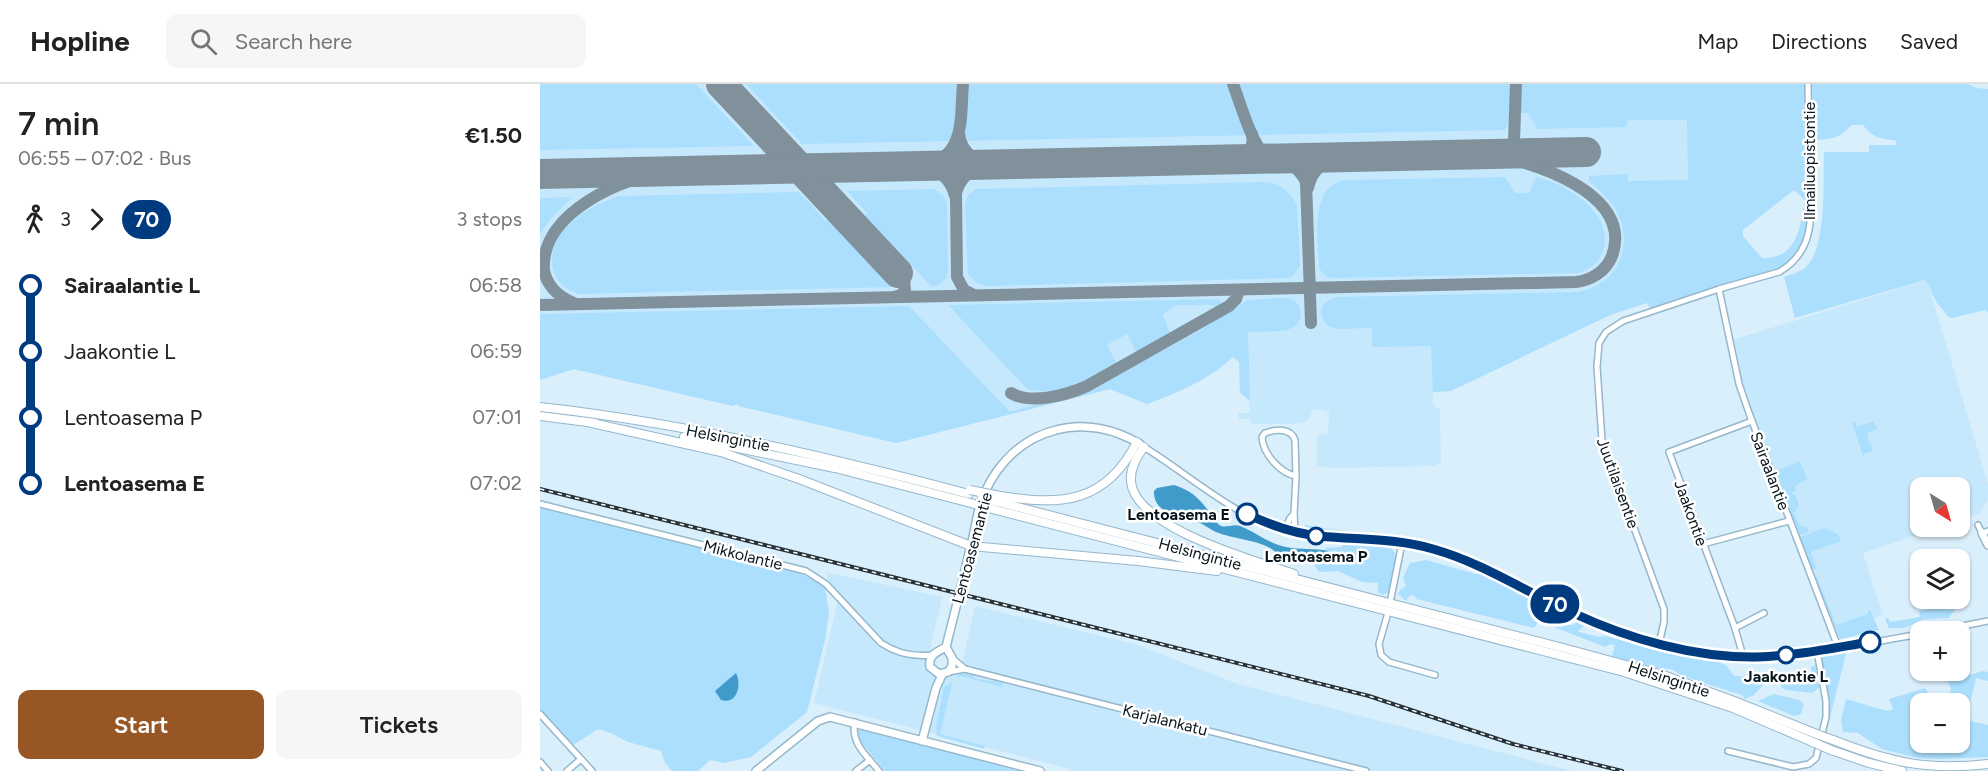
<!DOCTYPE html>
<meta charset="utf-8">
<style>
body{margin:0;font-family:Figtree,sans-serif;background:#f6f6f6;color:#222;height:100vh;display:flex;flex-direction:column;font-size:22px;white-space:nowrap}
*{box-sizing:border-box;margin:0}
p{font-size:20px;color:#767676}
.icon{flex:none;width:33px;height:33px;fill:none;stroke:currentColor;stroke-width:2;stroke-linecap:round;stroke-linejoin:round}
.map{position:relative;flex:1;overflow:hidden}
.side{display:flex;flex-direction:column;background:#fff;width:540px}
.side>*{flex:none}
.badge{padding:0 12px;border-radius:20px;font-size:21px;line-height:39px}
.needle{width:39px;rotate:143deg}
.fabs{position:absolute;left:1370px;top:393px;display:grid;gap:12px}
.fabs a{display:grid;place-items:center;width:60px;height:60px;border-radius:12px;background:#fff;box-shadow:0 2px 4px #0004;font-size:30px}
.map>.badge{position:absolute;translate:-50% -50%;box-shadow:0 0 0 3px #fff}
.legs{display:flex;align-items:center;gap:9px;height:66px;padding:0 18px;font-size:20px}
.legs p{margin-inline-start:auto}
.overview{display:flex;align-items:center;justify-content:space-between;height:102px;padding:0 18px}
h1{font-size:33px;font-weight:600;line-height:45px}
.cta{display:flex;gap:12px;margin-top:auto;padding:12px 18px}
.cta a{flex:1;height:69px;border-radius:12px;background:#985624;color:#fff;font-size:24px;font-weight:600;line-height:69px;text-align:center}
.cta a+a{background:#f6f6f6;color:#222}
ul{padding:0 18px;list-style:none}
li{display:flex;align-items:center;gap:21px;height:66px;font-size:22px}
li i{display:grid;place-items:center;width:9px;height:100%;margin:0 8px;background:currentColor}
li i::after{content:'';width:15px;height:15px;margin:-8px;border:4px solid;border-radius:50%;background:#fff}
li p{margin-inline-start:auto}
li:first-child i{background:linear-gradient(#0000 50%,currentColor 0)}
li:last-child i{background:linear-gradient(currentColor 50%,#0000 0)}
header{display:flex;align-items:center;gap:36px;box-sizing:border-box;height:84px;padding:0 30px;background:#fff;border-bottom:2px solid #e0e0e0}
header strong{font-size:28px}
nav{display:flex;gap:33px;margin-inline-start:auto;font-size:21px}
.search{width:420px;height:54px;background:#f6f6f6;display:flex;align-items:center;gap:15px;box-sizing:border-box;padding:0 21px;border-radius:12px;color:#767676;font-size:22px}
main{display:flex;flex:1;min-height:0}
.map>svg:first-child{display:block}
.built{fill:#c6e8fd}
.green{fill:#abdffd;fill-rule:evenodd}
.water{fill:#409bca}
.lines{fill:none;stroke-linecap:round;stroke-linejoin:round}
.taxiway{stroke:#80919c;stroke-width:12}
.runway{stroke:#80919c;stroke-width:30}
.minor-casing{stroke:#95b7cb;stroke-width:8}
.major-casing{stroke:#95b7cb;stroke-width:10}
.highway-casing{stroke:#95b7cb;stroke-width:10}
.minor{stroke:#fff;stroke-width:5}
.major{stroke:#fff;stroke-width:7}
.highway{stroke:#fff;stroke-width:8}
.rail-casing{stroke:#25333b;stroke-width:4}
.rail{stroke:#fff;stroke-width:1.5;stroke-dasharray:4.5;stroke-linecap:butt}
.highway-bridge-casing{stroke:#95b7cb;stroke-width:10;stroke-linecap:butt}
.highway-bridge{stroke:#fff;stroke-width:8}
.line-1-casing{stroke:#fff;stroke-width:14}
.line-1{stroke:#003b80;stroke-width:9}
.stop-1-dot{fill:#fff;stroke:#003b80;stroke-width:3}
.labels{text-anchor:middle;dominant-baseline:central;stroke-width:5;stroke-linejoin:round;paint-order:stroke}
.street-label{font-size:16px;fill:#08151c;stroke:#fff}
.stop-label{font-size:16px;font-weight:bold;fill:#08151c;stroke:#fff}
</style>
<header>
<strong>Hopline</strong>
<div class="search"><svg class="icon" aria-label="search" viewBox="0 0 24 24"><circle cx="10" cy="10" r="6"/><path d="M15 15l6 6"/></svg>Search here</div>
<nav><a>Map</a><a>Directions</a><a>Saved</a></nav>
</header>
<main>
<section class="side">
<div class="overview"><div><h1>7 min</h1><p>06:55 – 07:02 · Bus</p></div><b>€1.50</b></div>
<div class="legs"><svg class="icon" aria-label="walk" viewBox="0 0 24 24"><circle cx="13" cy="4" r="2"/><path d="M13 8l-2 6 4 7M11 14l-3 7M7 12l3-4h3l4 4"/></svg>3<svg class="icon" aria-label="forward" viewBox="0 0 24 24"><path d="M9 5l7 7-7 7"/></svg><b class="badge" style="background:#003b80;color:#fff">70</b><p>3 stops</p></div>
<ul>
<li><i style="color:#003b80"></i><b>Sairaalantie L</b><p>06:58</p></li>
<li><i style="color:#003b80"></i><span>Jaakontie L</span><p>06:59</p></li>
<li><i style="color:#003b80"></i><span>Lentoasema P</span><p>07:01</p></li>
<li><i style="color:#003b80"></i><b>Lentoasema E</b><p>07:02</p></li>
</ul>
<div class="cta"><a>Start</a><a>Tickets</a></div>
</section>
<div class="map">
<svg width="1448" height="687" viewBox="0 0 1448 687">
<rect width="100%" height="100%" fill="#daeffc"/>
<g class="built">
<polygon points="0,0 1234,0 1108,218 1070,231 911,307 893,308 893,320 900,326 901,378 894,382 791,384 777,382 777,351 788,350 789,329 784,326 773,326 767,338 751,340 711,340 710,335 699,335 698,329 710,329 710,326 709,317 700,308 699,277 693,273 679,286 656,299 607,320 570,305 356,359 198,322 197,320 193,322 34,285 0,296"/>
<polygon points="1387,196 1448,400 1448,416 1440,429 1419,436 1419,404 1380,404 1380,442 1401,443 1323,469 1343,531 1296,547 1200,297 1192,256"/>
<polygon points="286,488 402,513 386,584 421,592 422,580 435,522 595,560 698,600 1032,687 530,687 530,685 274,619 297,520"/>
</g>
<g class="green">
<polygon points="0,0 156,0 214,62 0,66"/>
<path d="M206,0H1268L1269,152L1248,183L1112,227L1107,219L1070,231L911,307L893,308L891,262L832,263V244L797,245L788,242C776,229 780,218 796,213L1037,208C1077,202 1095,163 1077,128C1070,115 1059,106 1049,97V92L1087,90L1088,97L1148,96L1147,36H1087V43L997,45L988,29H973L965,46L262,60ZM1254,106L1265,116C1260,143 1258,175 1222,174L1203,152V146Z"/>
<path d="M1272,0H1428L1437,4L1448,5V228L1445,226L1412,234L1407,232C1404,225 1398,222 1395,215C1391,209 1390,202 1385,196L1255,234L1244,193C1249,191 1257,189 1262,186C1288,171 1283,95 1284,68H1329V61H1357L1355,56C1341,56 1331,52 1323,41H1312C1298,55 1293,55 1273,56Z"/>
<path d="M965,93L975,109H989L996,93C1014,97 1033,107 1046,119C1071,140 1074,178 1038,189L793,194C785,193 782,190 779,183C778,156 768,99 808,96Z"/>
<path d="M724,98C740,99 750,107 757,122L760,182L751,194L448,202L438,200L428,190L425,122L427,113L436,105Z"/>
<path d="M395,105L404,112L407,121L408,187C407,195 401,201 392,203L325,132L327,129L307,107Z"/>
<path d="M259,108L286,137L290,136L352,203L39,210C27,206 17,199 13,186C4,148 50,121 79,112Z"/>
<polygon points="33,113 11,134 0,150 0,114"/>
<path d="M738,214C743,214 748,213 753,216C764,222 763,238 752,244C742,249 719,247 708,248L710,317L700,308L699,278L693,273C668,296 638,309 607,320L570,305L356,359L198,322L197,320L193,322L34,285L0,296V230L369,222L470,328L550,306L659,247L683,231L708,216Z"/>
<path d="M677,215L681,217L682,221L676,226L674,222L669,221H637L623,230L630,250L597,269L587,250L567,261L577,280C548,296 521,314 487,305L408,221Z"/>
<polygon points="1335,337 1334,340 1338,345 1327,349 1329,354 1328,357 1331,359 1333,367 1324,370 1325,378 1312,339 1315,338 1317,343"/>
<path d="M1260,377L1267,395L1255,402L1256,407L1252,408L1253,411L1255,410L1259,421L1254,429C1257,436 1258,443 1267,443L1269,448L1259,451L1236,387Z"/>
<polygon points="0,423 255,488 271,494 285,504 289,528 285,556 267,628 211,673 184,679 170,676 158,687 132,687 125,679 121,667 88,658 73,650 58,645 33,661 0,625"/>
<path d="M765,441C799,448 833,447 866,453C920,462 967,488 1015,514L1010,515C963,491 917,467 865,456C832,449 798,451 765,446Z"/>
<polygon points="1285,444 1298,450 1301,457 1271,468 1276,485 1272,486 1260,453"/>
<path d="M819,457C827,458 837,458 844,460C865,467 853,493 849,508L842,511L838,508V499L822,498L798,487L779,488L770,475L785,474L788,470L785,464L802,463L804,458Z"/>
<path d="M886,476L936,490L944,489C950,492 955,496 961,500C982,512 993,505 1009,530L999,537L994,544L876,515L874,511L869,512L866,517L858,510L860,506L864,504L866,501L863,494L870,479Z"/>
<polygon points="1276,491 1296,541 1328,530 1328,527 1330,526 1339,546 1301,555 1299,553 1275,493"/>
<polygon points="1420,519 1409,534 1384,535 1364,544 1349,544 1345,535 1348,534 1350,538 1380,533 1379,527"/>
<path d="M1039,538L1044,539V542L1038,547L1039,548L1059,553L1066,552L1116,566L1127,565L1156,570L1167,577H1177L1187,582L1194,592C1212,593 1228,589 1245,591L1244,593H1230L1214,611L1205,615L1202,611L1145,593L1131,585L1114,584L1072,572L1075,561L1071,560L1065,563L1014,543L1016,541H1032Z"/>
<polygon points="1304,566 1306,570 1286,649 1288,633 1281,574 1286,569"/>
<polygon points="1275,581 1280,603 1272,609 1246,606 1241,603 1242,599 1247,596 1260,600 1268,599 1271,594 1271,583"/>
<polygon points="1443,587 1448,588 1448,597 1436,594 1426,636 1448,641 1448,673 1401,675 1378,674 1342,665 1318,649 1303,648 1301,636 1306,615 1347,627 1353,625 1349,615 1385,604 1395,619 1380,620 1380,658 1419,658 1419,620 1405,619 1411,606 1408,597"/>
<polygon points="419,589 432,590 436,595 463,598 462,603 421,592 413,596 400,650 445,662 444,665 397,652 396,644 404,603 417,594"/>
<polygon points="1234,610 1259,616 1264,620 1261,630 1254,632 1218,617"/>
<polygon points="322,645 480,687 345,687 319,656 316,651 318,647"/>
</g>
<g class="water">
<path d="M634,401C651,406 660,415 670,429C672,432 675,437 678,440C685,446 692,439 700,442C716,448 729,460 746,463C760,466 774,464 788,467V470L785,474C780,475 775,474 771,475C763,477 761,481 753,479C741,476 739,469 730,464C717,457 699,455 685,451C675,449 668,443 660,439C643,432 613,431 614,407L617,404Z"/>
<path d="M196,589C202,601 197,621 181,616L175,607Z"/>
</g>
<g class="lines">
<g class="taxiway">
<path d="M693,0C700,18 711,58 724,70C728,74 732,74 737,75C751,78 760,85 766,98L771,239"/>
<path d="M419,50C421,66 433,76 448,80"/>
<polyline points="956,70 966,66 974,57 976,0"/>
<path d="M694,75C707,72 715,64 712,50"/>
<path d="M383,82C426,73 420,35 423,0"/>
<path d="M383,82C400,86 411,95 415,112"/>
<path d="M768,104C772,85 784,75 804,73"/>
<path d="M434,211L424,206L417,193L416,109C421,90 435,83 453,80"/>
<polyline points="354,213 361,211 365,206 364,195"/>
<path d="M34,219C19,213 7,202 4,186C0,128 84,93 128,87"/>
<path d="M0,221L1036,198C1052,196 1066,187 1072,172C1095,109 991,77 947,70"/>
<path d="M471,309C491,321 527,311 547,302L689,222L696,215L699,206"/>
</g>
<g class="runway">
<polyline points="181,0 358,189"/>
<polyline points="0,90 1046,68"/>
</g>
<g class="minor-casing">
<g id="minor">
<polyline points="1179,205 1199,300 1209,329 1298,563"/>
<path d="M604,363C651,392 695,434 749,447C796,459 845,451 893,465C947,481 994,513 1046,535C1099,558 1160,574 1218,573C1272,572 1327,559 1380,550"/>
<path d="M0,420L266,487L286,500L341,559C356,569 374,573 392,571"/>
<polyline points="1438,441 1442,449 1448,447"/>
<polyline points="745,446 750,434 754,430"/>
<path d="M755,448L754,430L756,392L755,356C751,344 736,345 725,349L722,353C723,370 740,389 756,392"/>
<polyline points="1163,460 1249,437"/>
<polyline points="851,514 862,459"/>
<polyline points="847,532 839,560 841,571 849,578 895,591"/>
<polyline points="1195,544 1224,529"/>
<polyline points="1392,548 1448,537"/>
<path d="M1119,560L1124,538V525L1062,357L1057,283L1059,259L1066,248L1083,237L1179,205L1239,188C1258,177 1268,161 1270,139L1268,0"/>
<polyline points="1203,572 1195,544 1129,368 1212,337"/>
<polyline points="412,574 425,585 826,687"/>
<polyline points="408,588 425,585"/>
<polyline points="0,630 52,687"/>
<path d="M315,638C310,659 327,672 339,687"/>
<polyline points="1188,667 1253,683 1269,680 1276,674 1286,633 1286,617 1277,567"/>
<polyline points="0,678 8,687"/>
<polyline points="27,687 41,675"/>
<polyline points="316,687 330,676"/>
</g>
</g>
<g class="major-casing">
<g id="major">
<polyline points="1442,449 1448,461"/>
<path d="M406,563C397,568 388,571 390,583L399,590L408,588L412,582V574L406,563C414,531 422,500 429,469C433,456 435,442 438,429C448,389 476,356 516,346C544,338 575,345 600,360"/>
<polyline points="382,657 396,604 402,591"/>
<polyline points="216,687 278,637 290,633 500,687"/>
</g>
</g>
<g class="highway-casing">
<g id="highway">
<path d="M0,323C145,339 288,373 429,410"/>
<polyline points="0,332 55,339"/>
<polyline points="52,339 181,368 259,395 431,462 598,477 677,487"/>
<polyline points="144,353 295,384 427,418"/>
<path d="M604,363C597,373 590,384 591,397C594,444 716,477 754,490"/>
<path d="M460,412C522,422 566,419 597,358"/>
<polyline points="458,418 1027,565 1123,591 1194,617 1279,651"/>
<polyline points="456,426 1084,588 1193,624 1275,659"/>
<path d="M1293,656C1349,678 1387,687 1448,680"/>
<polyline points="1291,666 1329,679 1362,687"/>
</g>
</g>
<use href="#minor" class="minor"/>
<use href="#major" class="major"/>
<use href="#highway" class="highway"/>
<g class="rail-casing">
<polyline id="rail" points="0,405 829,612 973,660 1082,687"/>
</g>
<use href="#rail" class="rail"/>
<g class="highway-bridge-casing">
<g id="highway-bridge">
<polyline points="430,406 460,412"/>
<polyline points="442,414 458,418"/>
<polyline points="427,418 456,426"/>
<polyline points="1279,651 1293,656"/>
<polyline points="1275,659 1291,666"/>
</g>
</g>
<use href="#highway-bridge" class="highway-bridge"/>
</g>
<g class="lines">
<g class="line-1-casing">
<path id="line-1" d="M707,430C730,441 754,450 780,452C818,456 856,454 893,465C943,479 986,508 1033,529C1089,555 1155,574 1217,573C1255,572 1293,564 1330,558"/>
</g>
<use href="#line-1" class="line-1"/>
</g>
<g class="stop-1-dot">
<circle cx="707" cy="430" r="10"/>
<circle cx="776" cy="452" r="8"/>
<circle cx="1330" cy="558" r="10"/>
<circle cx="1246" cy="571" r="8"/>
</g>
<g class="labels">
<g class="street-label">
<text transform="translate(1269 77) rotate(-90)">Ilmailuopistontie</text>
<text transform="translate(188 354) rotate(11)">Helsingintie</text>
<text transform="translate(1230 387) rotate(69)">Sairaalantie</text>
<text transform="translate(1078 399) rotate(70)">Juutilaisentie</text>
<text transform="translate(1151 429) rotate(70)">Jaakontie</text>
<text transform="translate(432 464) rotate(-75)">Lentoasemantie</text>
<text transform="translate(660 470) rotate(15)">Helsingintie</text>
<text transform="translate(203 471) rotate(14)">Mikkolantie</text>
<text transform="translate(1129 595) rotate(18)">Helsingintie</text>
<text transform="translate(625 636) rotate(14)">Karjalankatu</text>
</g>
<g class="stop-label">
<text x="690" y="430" text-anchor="end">Lentoasema E</text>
<text x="776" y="472">Lentoasema P</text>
<text x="1246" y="592">Jaakontie L</text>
</g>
</g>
</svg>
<div class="fabs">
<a><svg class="needle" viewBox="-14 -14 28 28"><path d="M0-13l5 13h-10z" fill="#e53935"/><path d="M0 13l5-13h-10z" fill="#767676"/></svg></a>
<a><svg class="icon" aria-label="layers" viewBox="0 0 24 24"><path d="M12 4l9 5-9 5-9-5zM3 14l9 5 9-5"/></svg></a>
<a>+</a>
<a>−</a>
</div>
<b class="badge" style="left:1015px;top:520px;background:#003b80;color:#fff">70</b>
</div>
</main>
